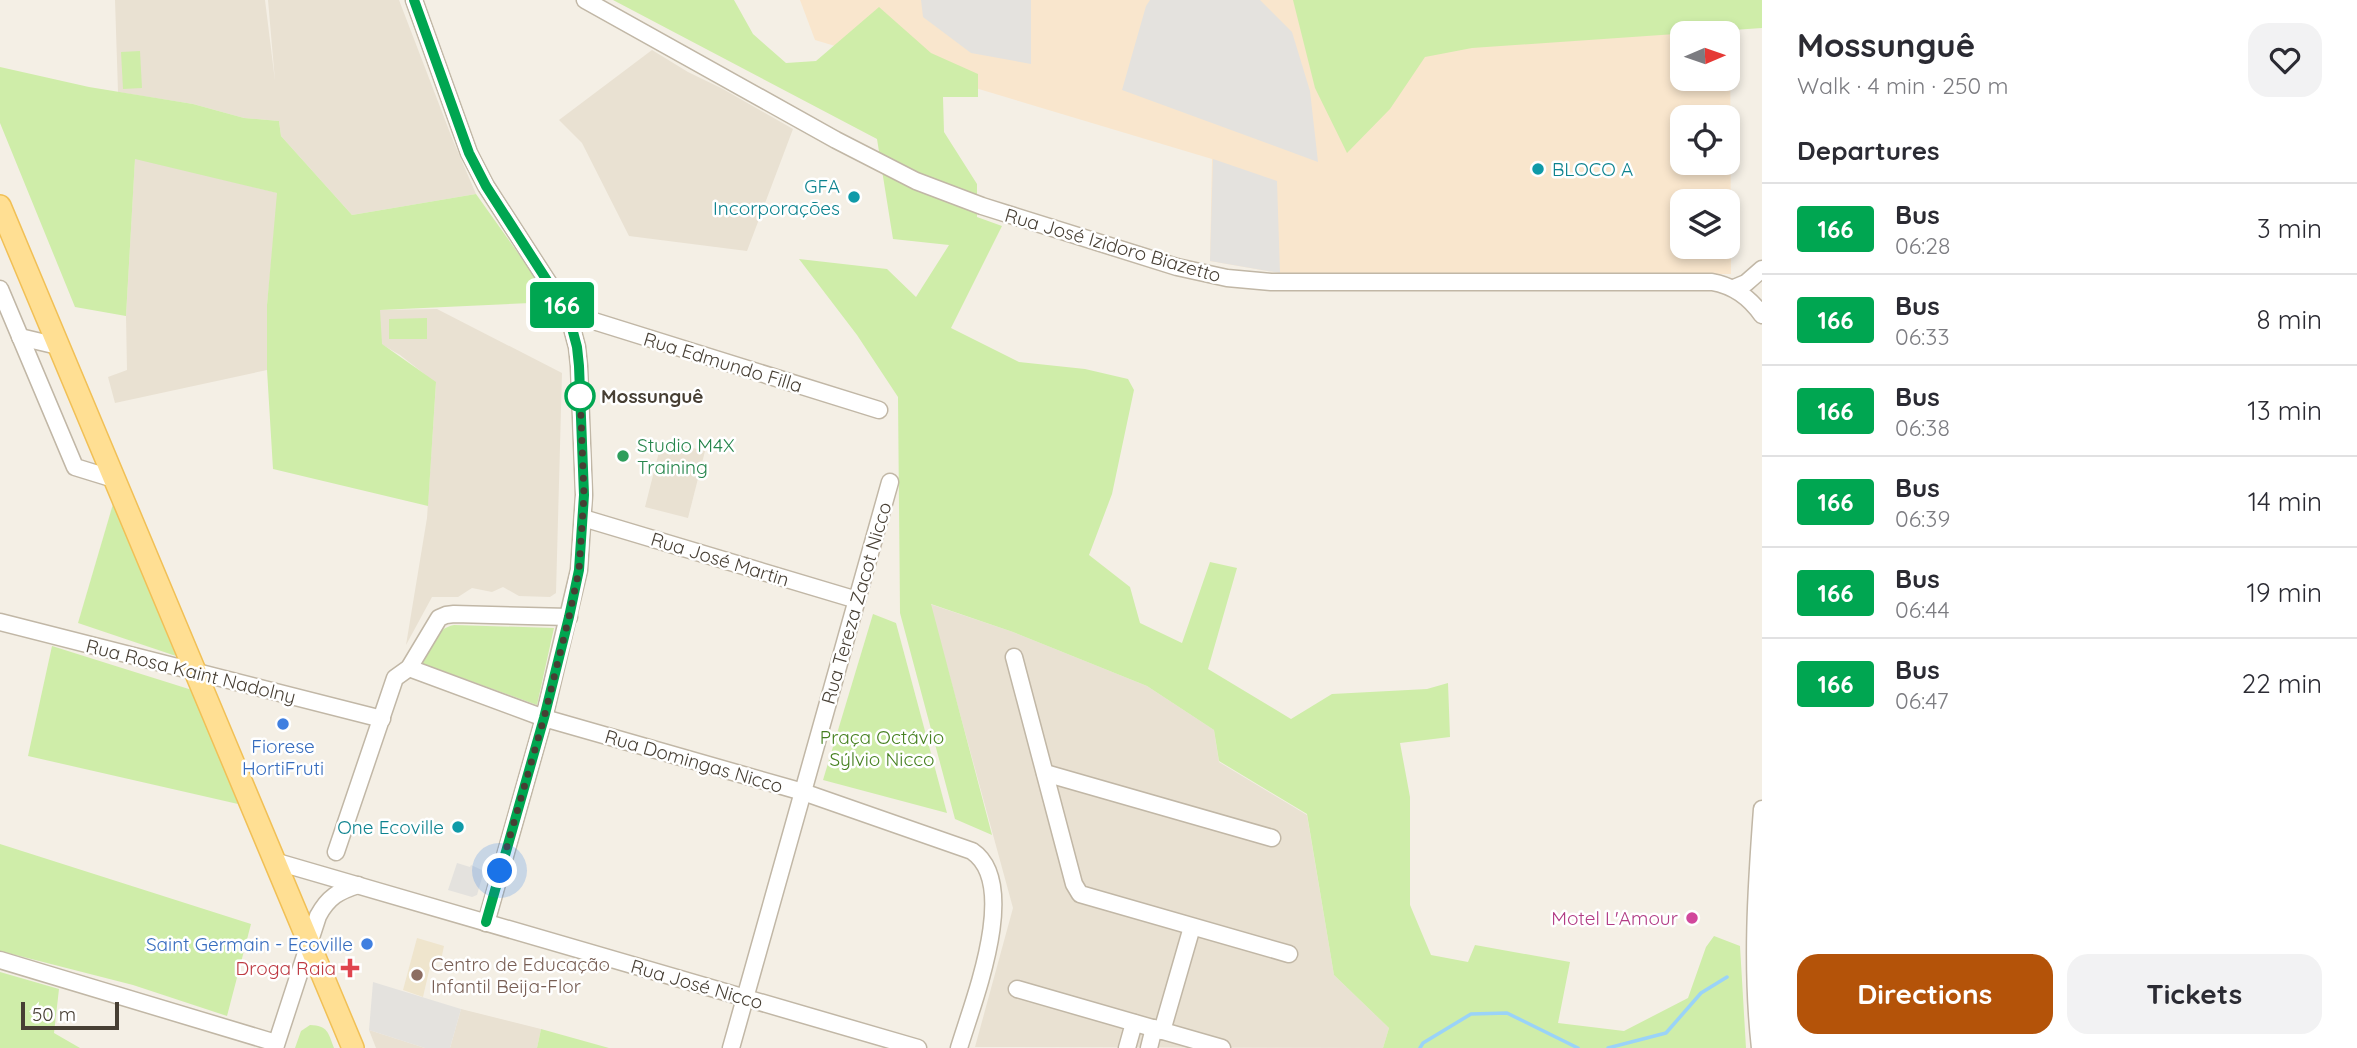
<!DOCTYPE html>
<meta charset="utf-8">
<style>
body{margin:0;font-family:Quicksand,sans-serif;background:#f2f2f3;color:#2b2b33;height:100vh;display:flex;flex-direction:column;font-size:26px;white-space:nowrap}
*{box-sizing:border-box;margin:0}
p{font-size:23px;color:#7c7c81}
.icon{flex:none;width:38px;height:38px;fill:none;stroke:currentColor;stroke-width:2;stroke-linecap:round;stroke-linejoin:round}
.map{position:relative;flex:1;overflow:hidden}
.side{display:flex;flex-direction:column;background:#fff;width:595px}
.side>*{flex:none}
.badge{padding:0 14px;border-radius:5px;font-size:24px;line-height:46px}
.needle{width:46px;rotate:88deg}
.tools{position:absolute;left:1670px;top:21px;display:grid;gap:14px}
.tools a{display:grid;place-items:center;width:70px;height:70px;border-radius:14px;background:#fff;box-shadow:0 4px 10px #0003;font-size:35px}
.scale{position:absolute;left:21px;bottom:18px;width:98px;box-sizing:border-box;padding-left:7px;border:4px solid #473f34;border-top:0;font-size:19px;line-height:24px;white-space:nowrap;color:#473f34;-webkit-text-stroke:5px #fff;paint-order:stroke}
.you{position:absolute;width:35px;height:35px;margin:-18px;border:5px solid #fff;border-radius:50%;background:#1a73e8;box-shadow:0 0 0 10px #1a73e833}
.map>.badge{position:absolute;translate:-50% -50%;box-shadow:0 0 0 4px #fff}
h2{padding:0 35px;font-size:26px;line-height:63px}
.round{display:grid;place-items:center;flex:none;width:74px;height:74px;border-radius:21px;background:#f2f2f3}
.headline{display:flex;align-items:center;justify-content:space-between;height:119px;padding:0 35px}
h1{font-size:33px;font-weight:800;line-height:52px}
.action{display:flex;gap:14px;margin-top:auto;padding:14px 35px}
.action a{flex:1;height:80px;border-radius:21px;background:#b45309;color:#fff;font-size:28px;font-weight:800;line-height:80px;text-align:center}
.action a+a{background:#f2f2f3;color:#2b2b33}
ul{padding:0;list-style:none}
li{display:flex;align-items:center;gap:21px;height:91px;padding:0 35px;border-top:2px solid #e1e1e2}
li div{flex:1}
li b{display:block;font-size:26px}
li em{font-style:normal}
li .badge{min-width:77px;font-weight:700;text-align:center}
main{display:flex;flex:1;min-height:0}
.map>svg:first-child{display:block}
.residential{fill:#e9e1d2}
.commercial{fill:#f9e6cd;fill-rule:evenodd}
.education{fill:#efe5cd}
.green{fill:#cfeda9}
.parking{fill:#e4e2de}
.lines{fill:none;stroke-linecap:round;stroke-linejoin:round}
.stream{stroke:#9ad3f8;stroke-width:3.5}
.minor-casing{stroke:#c1b7a6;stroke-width:19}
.major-casing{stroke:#f1c056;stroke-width:24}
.minor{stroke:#fff;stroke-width:16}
.major{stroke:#ffdf93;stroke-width:21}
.line-casing{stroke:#fff;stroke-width:16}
.line{stroke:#00a651;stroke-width:10}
.walk{stroke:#473f34;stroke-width:7;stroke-dasharray:0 12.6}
.culture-dot{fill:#0f9aa8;stroke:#fff;stroke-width:2.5}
.stop-dot{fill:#fff;stroke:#00a651;stroke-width:3.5}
.leisure-dot{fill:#2e9e5b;stroke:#fff;stroke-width:2.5}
.shop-dot{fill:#3f7fe0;stroke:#fff;stroke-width:2.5}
.hotel-dot{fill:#d1479c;stroke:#fff;stroke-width:2.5}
.health-dot{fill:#e0444e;stroke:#fff;stroke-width:2.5}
.education-dot{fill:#8d6e63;stroke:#fff;stroke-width:2.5}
.labels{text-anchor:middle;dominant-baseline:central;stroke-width:5;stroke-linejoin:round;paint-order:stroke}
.culture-label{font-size:19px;fill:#0d838f;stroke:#fff;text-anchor:end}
.street-label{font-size:19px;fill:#473f34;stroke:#fff}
.stop-label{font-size:19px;font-weight:bold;fill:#473f34;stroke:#fff;text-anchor:start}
.leisure-label{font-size:19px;fill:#27864d;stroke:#fff;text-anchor:start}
.park-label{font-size:19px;fill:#468020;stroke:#fff}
.shop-label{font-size:19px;fill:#366cbe;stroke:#fff}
.hotel-label{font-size:19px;fill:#b23c85;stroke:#fff;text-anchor:end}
.education-label{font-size:19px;fill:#785e54;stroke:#fff;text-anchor:start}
.health-label{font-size:19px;fill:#be3a42;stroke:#fff;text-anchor:end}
</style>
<main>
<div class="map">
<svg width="1762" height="1048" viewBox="0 0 1762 1048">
<rect width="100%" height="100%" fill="#f4efe5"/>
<g class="residential">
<polygon points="115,0 265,0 275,81 268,0 399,0 452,138 476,194 352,215 281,136 279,121 244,118 193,104 118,92"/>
<polygon points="652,50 688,72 723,89 793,129 747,251 629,236 582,143 559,120"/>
<polygon points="135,158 278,193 267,305 267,370 115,403 108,377 127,370 126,316"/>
<polygon points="437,309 562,373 556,593 550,597 519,596 503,587 492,592 472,588 458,597 432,597 406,645 427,518 436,383 400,355 381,344 379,310"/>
<polygon points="662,440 705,451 688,518 645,507"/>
<polygon points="930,604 1013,632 1147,686 1214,730 1219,762 1307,815 1334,975 1389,1028 1383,1048 975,1047 1013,908"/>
<polygon points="461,1009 541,1029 537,1048 450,1048"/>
<polygon points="369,1030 425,1048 376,1048"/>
</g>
<path class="commercial" d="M800,0H1730L1731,274L1280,273L1210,261L1212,159L815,40ZM1682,33H1727V79H1682ZM1682,117H1727V163H1682ZM1682,201H1727V247H1682Z"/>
<polygon class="education" points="417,938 444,946 441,960 432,958 423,997 403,990"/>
<g class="green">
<polygon points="613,0 734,0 753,34 786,63 816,61 879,7 931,53 978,74 978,97 943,97 944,132 977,184 977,217 1002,226 951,328 1019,362 1085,369 1128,379 1134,390 1112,494 1089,555 1130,587 1140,623 1182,643 1210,562 1237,568 1208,669 1291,719 1332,694 1427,689 1448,683 1450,737 1400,743 1410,797 1410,905 1431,955 1468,962 1475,945 1570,962 1558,1023 1624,1031 1688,998 1706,947 1714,936 1740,946 1746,1048 1383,1048 1389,1028 1334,975 1307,814 1219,761 1214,730 1147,686 1013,632 931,604 992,835 955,819 900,613 898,397 857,335 799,259 887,269 916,297 949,245 893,239 877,139"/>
<polygon points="1293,0 1762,0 1762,28 1472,48 1425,57 1390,109 1347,153 1315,88"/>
<polygon points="140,51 142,88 123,89 121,52"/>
<polygon points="0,67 89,87 193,104 244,118 279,121 281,136 352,215 476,194 553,302 380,310 382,344 436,382 428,506 273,469 267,370 267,305 277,193 135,159 126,316 75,307 0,123"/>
<polygon points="427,318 427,339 389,339 389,319"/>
<polygon points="113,504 176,656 78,623"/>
<polygon points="873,614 896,623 947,813 823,780"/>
<path d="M454,625L554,628L537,705L421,663C430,648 436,628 454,625Z"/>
<polygon points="52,646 192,690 238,804 28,756"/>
<polygon points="0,844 251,924 227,1016 133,985 0,951"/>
<polygon points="0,972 59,989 54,1033 80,1048 0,1048"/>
<path d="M310,1025C328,1026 328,1032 334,1048H295L301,1031Z"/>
<polygon points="541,1029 609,1048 537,1048"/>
</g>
<g class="parking">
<polygon points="921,0 1031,0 1031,64 971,53 923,17"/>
<polygon points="1150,0 1260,0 1292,32 1310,91 1318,162 1122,90 1146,6"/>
<polygon points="1213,159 1277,181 1280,273 1210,261"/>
<polygon points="457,863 470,867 471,865 484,871 477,895 472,897 448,890"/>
<polygon points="373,982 461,1009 450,1048 425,1048 369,1030"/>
</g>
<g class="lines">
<g class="stream">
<polyline points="1420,1048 1423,1043 1471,1014 1507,1013 1578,1048"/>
<polyline points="1608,1048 1666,1033 1701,993 1727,977"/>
</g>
<g class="minor-casing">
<g id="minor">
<polyline points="414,0 469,153 486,186 568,313 577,347 579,366 584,495 579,570 544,718 486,923"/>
<path d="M585,0L836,140L916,181L982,206L1177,267L1227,278L1271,282H1712C1734,286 1749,297 1762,315"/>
<polyline points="1734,288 1746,283 1762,269"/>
<polyline points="0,289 75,467 114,479"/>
<polyline points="568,313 879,410"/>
<polyline points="20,337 58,346"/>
<polyline points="583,518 857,600"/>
<polyline points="0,622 382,719"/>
<polyline points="1014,657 1074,884 1080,894 1289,954"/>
<path d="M409,668L544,718L803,792L972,851C1021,884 972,1004 959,1048"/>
<polyline points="1045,773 1272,838"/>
<polyline points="336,852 395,678 409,668 439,618 446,615 454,614 569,617"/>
<polyline points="274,861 918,1048"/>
<polyline points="0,960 276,1043"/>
<polyline points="1017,989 1222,1048"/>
<polyline points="1162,1031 1192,927"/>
<path d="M275,1048L318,916C328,897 339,891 358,885"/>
<polyline points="731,1048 890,482"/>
<polyline points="1127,1048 1134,1023"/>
<polyline points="1149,1048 1154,1028"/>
<path d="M1760,1048C1751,968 1756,889 1762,809"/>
</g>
</g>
<g class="major-casing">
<polyline id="major" points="0,206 353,1048"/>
</g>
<use href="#minor" class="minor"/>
<use href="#major" class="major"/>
</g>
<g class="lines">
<g class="line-casing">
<polyline id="line" points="414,0 469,153 486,186 568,313 577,347 579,366 584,495 579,570 569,617 544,718 486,922"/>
</g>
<use href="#line" class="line"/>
<polyline class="walk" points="500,871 544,718 569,617 579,570 584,495 580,392 580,396"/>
</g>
<g class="culture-dot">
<circle cx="1538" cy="169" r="7"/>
<circle cx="854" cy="197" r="7"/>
<circle cx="458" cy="827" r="7"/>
</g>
<circle class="stop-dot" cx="580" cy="396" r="14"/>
<circle class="leisure-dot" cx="623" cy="456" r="7"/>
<g class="shop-dot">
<circle cx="283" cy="724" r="7"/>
<circle cx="367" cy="944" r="7"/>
</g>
<circle class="hotel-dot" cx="1692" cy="918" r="7"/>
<path class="health-dot" d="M346.5 957.5h7v7h7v7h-7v7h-7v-7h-7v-7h7z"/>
<circle class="education-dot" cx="417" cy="975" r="7"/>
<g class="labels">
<g class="culture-label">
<text x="1552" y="169" text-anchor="start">BLOCO A</text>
<text x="840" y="186">GFA<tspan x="840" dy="22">Incorporações</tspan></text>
<text x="444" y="827">One Ecoville</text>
</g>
<g class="street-label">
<text transform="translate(1113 245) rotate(16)">Rua José Izidoro Biazetto</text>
<text transform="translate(723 362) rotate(17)">Rua Edmundo Filla</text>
<text transform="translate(720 559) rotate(17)">Rua José Martin</text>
<text transform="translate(856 603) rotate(-74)">Rua Tereza Zacot Nicco</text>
<text transform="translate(191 671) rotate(14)">Rua Rosa Kaint Nadolny</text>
<text transform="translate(694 761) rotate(16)">Rua Domingas Nicco</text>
<text transform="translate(697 984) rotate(16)">Rua José Nicco</text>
</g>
<g class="stop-label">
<text x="601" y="396">Mossunguê</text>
</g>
<g class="leisure-label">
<text x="637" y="445">Studio M4X<tspan x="637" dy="22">Training</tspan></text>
</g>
<g class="park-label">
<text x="882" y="737">Praça Octávio<tspan x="882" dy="22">Sýlvio Nicco</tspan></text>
</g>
<g class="shop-label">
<text x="283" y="746">Fiorese<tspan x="283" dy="22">HortiFruti</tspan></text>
<text x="353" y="944" text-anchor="end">Saint Germain - Ecoville</text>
</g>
<g class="hotel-label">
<text x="1678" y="918">Motel L'Amour</text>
</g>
<g class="education-label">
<text x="431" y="964">Centro de Educação<tspan x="431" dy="22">Infantil Beija-Flor</tspan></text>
</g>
<g class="health-label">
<text x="336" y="968">Droga Raia</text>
</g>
</g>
</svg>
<div class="tools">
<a><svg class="needle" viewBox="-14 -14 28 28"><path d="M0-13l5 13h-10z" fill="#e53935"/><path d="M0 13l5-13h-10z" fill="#7c7c81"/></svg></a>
<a><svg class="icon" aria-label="locate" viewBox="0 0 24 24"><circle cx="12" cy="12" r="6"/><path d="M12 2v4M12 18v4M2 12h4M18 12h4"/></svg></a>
<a><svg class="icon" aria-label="layers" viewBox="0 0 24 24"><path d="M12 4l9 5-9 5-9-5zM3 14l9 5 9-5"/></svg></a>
</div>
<div class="scale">50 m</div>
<div class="you" style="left:500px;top:871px"></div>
<b class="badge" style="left:562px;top:305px;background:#00a651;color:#fff">166</b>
</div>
<section class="side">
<div class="headline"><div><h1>Mossunguê</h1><p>Walk · 4 min · 250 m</p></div><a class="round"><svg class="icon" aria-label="heart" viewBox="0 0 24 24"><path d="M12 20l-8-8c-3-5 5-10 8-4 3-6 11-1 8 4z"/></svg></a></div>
<h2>Departures</h2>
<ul>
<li><span class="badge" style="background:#00a651;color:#fff">166</span><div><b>Bus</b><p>06:28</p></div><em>3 min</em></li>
<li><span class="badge" style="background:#00a651;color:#fff">166</span><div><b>Bus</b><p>06:33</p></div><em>8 min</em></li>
<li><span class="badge" style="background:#00a651;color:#fff">166</span><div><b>Bus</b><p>06:38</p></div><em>13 min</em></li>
<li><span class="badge" style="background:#00a651;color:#fff">166</span><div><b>Bus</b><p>06:39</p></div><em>14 min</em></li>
<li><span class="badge" style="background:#00a651;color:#fff">166</span><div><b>Bus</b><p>06:44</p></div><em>19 min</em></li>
<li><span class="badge" style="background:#00a651;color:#fff">166</span><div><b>Bus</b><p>06:47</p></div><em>22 min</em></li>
</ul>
<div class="action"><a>Directions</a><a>Tickets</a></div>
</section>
</main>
